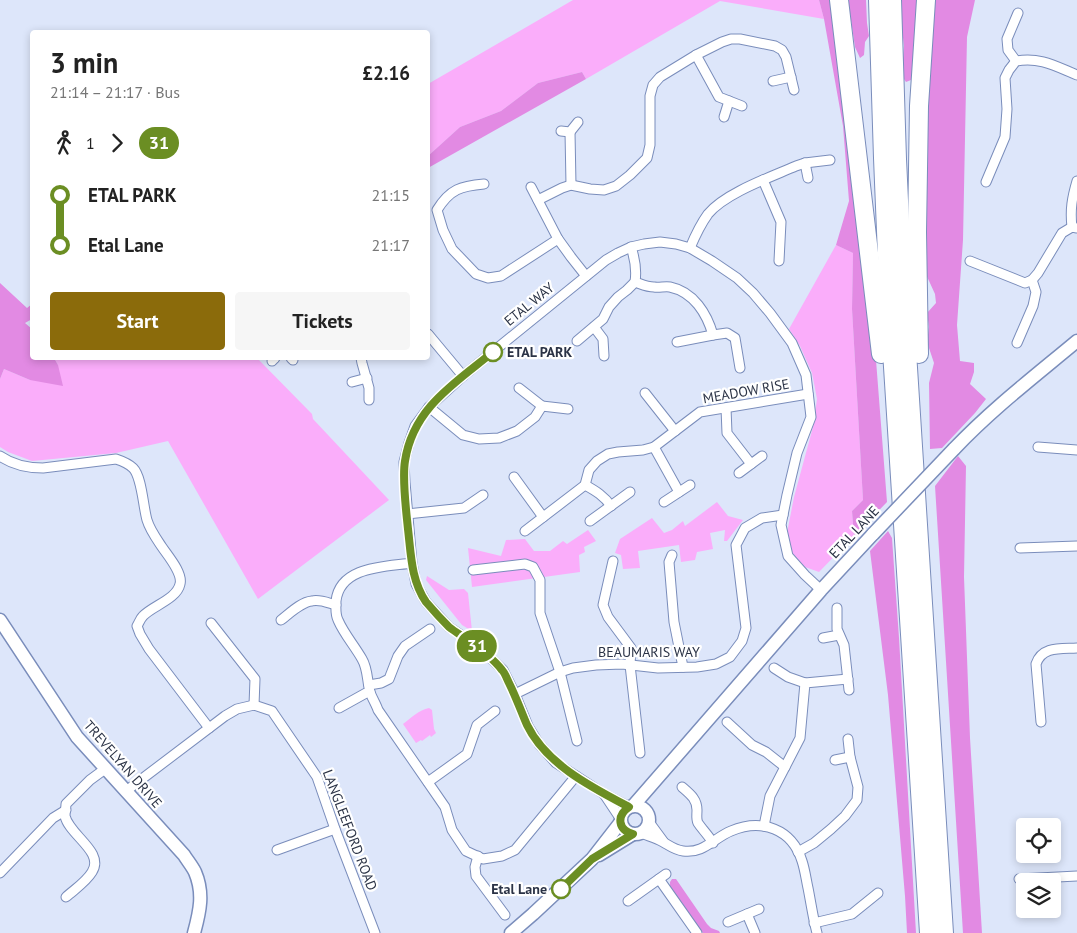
<!DOCTYPE html>
<meta charset="utf-8">
<style>
body{margin:0;font-family:"PT Sans",sans-serif;background:#f6f6f6;color:#222;height:100vh;display:flex;flex-direction:column;font-size:19px;white-space:nowrap}
*{box-sizing:border-box;margin:0}
p{font-size:16px;color:#767676}
.icon{flex:none;width:28px;height:28px;fill:none;stroke:currentColor;stroke-width:2;stroke-linecap:round;stroke-linejoin:round}
.map{position:relative;flex:1;overflow:hidden}
.panel{position:absolute;left:30px;top:30px;width:400px;height:330px;display:flex;flex-direction:column;background:#fff;border-radius:5px;box-shadow:0 2px 8px #0003}
.panel>*{flex:none}
.badge{padding:0 10px;border-radius:16px;font-size:18px;line-height:32px}
.buttons{position:absolute;left:1016px;top:818px;display:grid;gap:10px}
.buttons a{display:grid;place-items:center;width:45px;height:45px;border-radius:5px;background:#fff;box-shadow:0 2px 8px #0003;font-size:25px}
.map>.badge{position:absolute;translate:-50% -50%;box-shadow:0 0 0 2px #fff}
.legs{display:flex;align-items:center;gap:8px;height:55px;padding:0 20px;font-size:16px}
.legs p{margin-inline-start:auto}
.summary{display:flex;align-items:center;justify-content:space-between;height:85px;padding:0 20px}
h1{font-size:28px;font-weight:700;line-height:38px}
.action{display:flex;gap:10px;margin-top:auto;padding:10px 20px}
.action a{flex:1;height:58px;border-radius:5px;background:#8b6b0b;color:#fff;font-size:20px;font-weight:700;line-height:58px;text-align:center}
.action a+a{background:#f6f6f6;color:#222}
ul{padding:0 20px;list-style:none}
li{display:flex;align-items:center;gap:18px;height:50px;font-size:19px}
li i{display:grid;place-items:center;width:8px;height:100%;margin:0 6px;background:currentColor}
li i::after{content:'';width:12px;height:12px;margin:-6px;border:4px solid;border-radius:50%;background:#fff}
li p{margin-inline-start:auto}
li:first-child i{background:linear-gradient(#0000 50%,currentColor 0)}
li:last-child i{background:linear-gradient(currentColor 50%,#0000 0)}
.map>svg:first-child{display:block}
.green{fill:#faadfa}
.forest{fill:#e28ae3}
.lines{fill:none;stroke-linecap:round;stroke-linejoin:round}
.street-casing{stroke:#7a8dbb;stroke-width:11}
.secondary-casing{stroke:#7a8dbb;stroke-width:15}
.highway-casing{stroke:#7a8dbb;stroke-width:20}
.street{stroke:#fff;stroke-width:9}
.secondary{stroke:#fff;stroke-width:12}
.highway{stroke:#fff;stroke-width:18}
.secondary-bridge-casing{stroke:#7a8dbb;stroke-width:15;stroke-linecap:butt}
.secondary-bridge{stroke:#fff;stroke-width:12}
.line-1-casing{stroke:#fff;stroke-width:11}
.line-1{stroke:#6b8e23;stroke-width:8}
.stop-1-dot{fill:#fff;stroke:#6b8e23;stroke-width:2.5}
.labels{text-anchor:middle;dominant-baseline:central;stroke-width:4.5;stroke-linejoin:round;paint-order:stroke}
.street-label{font-size:14px;fill:#2b3346;stroke:#fff}
.stop-label{font-size:14px;font-weight:bold;fill:#2b3346;stroke:#fff;text-anchor:start}
</style>
<div class="map">
<svg width="1077" height="933" viewBox="0 0 1077 933">
<rect width="100%" height="100%" fill="#dde6fa"/>
<g class="green">
<polygon points="573,0 819,0 824,19 720,1 586,79 582,72 538,83 501,111 460,127 428,156 428,84"/>
<polygon points="836,245 853,253 852,309 863,500 852,511 854,536 819,572 805,567 792,553 787,533 794,497 813,427 817,399 812,373 800,346 789,329"/>
<polygon points="54,358 257,358 312,414 313,419 389,500 258,599 168,441 116,453 32,461 8,452 0,447 0,379 4,369 30,380 58,365"/>
<polygon points="717,502 728,516 743,520 727,541 724,541 725,530 710,533 713,549 697,552 695,560 681,562 679,545 638,551 640,568 623,569 621,555 615,553 620,539 652,518 664,533 672,530 683,521 685,526"/>
<polygon points="588,530 596,541 584,547 585,552 579,555 580,572 472,587 468,548 501,556 506,540 525,539 534,551 550,551 563,541 567,544"/>
<polygon points="427,576 449,590 464,589 468,593 472,631 462,625 426,580"/>
<path d="M429,708L432,710L434,729L436,733L431,737L430,735L422,741L421,740L416,743L403,724C411,718 419,710 429,708Z"/>
</g>
<g class="forest">
<polygon points="819,0 833,0 876,360 887,502 854,536 852,511 863,500 852,309 853,253 836,245 849,201 843,126 824,19"/>
<polygon points="848,0 866,0 867,23 869,36 865,42 864,55 860,58 855,47"/>
<polygon points="900,0 917,0 913,72 911,80 906,82 902,76 904,46 901,21"/>
<polygon points="933,0 975,0 967,37 963,240 957,325 960,361 974,363 974,372 970,384 986,399 975,413 942,448 930,449 929,383 934,363 927,342 929,327 927,313 936,303 935,294 924,270 926,118"/>
<polygon points="582,72 586,79 428,168 428,156 460,127 501,111 538,83"/>
<polygon points="0,283 27,308 32,304 32,319 25,323 32,329 32,358 54,358 58,365 63,386 30,380 4,369 0,379"/>
<polygon points="958,456 966,466 964,577 970,738 982,933 963,933 935,486"/>
<polygon points="888,531 892,538 899,638 916,933 907,933 905,896 888,695 870,551"/>
<polygon points="672,879 676,879 707,924 711,928 719,931 720,933 703,933 670,886 670,882"/>
</g>
<g class="lines">
<g class="street-casing">
<g id="street">
<polyline points="696,55 719,97 742,106"/>
<polyline points="1016,61 1008,50 1007,39 1018,13"/>
<polyline points="773,81 791,77"/>
<polyline points="724,117 729,101"/>
<polyline points="561,131 570,132 578,122"/>
<polyline points="570,132 571,185"/>
<polyline points="805,163 808,178"/>
<polyline points="763,180 781,222 779,261"/>
<path d="M986,182L1005,137L1007,109L1005,78L1009,70L1016,61C1041,57 1055,66 1077,75"/>
<path d="M484,184C461,186 450,189 437,210L443,230L452,249L476,274L488,278L501,276L558,239"/>
<polyline points="531,187 558,239 571,257 586,276"/>
<polyline points="538,200 562,188 571,185 590,189 604,190 616,186 630,175 647,158 650,145 650,96 653,85 660,77 696,55 722,42 731,39 740,39 775,46 782,50 786,57 794,90"/>
<path d="M1072,227C1070,210 1072,198 1077,181"/>
<path d="M631,247C635,259 637,269 635,282C641,284 647,287 654,287C659,288 665,286 670,287C694,292 707,314 713,335L727,333L735,338L740,368"/>
<path d="M690,248C695,236 700,225 708,214C725,193 771,177 796,166L805,163L830,160"/>
<polyline points="970,261 1025,283 1032,280 1038,273 1062,233 1072,227 1077,228"/>
<polyline points="594,327 603,339 604,356"/>
<polyline points="428,334 463,376"/>
<polyline points="577,341 603,319 609,307 618,297 627,290 635,282"/>
<polyline points="677,342 713,335"/>
<polyline points="1017,343 1033,306 1036,292 1032,280"/>
<polyline points="291,358 293,360"/>
<polyline points="361,358 362,363 369,388 369,400"/>
<polyline points="272,361 275,358"/>
<polyline points="352,382 367,378"/>
<polyline points="645,393 675,431"/>
<polyline points="542,406 568,409"/>
<polyline points="429,407 463,435 479,439 499,438 517,431 535,417 542,406 519,388"/>
<polyline points="726,408 727,433 751,464"/>
<polyline points="654,447 679,492"/>
<polyline points="1038,447 1077,450"/>
<path d="M0,456C13,465 27,468 43,468L116,459C122,461 128,463 133,468C142,477 143,506 147,520C150,530 156,538 162,547C168,556 183,573 180,584C177,599 152,606 143,616C140,619 139,623 137,626L140,634L149,649L209,728"/>
<polyline points="739,473 762,456"/>
<polyline points="514,477 543,517"/>
<path d="M585,485C596,491 604,496 611,506"/>
<polyline points="664,502 690,485"/>
<polyline points="407,514 464,508 483,495"/>
<polyline points="590,521 630,492"/>
<polyline points="525,531 585,485 589,470 597,461 608,454 618,452 643,450 654,447 700,412 808,394"/>
<polyline points="1020,548 1077,546"/>
<polyline points="672,555 669,562 674,622 683,667"/>
<polyline points="613,561 603,605 608,617 631,648 630,665 640,753"/>
<path d="M412,563C385,567 340,566 336,601C336,607 335,614 338,620C344,634 354,645 362,659C368,669 367,681 370,692C372,698 376,704 378,710L445,807L452,830L466,851L483,859L502,856L515,850L576,776"/>
<polyline points="473,570 525,564 533,567 540,580 540,613 560,672 577,741"/>
<polyline points="837,608 837,629 844,645 849,690"/>
<path d="M281,620C290,613 301,602 312,601C320,599 328,603 336,605"/>
<polyline points="211,623 255,679 254,705"/>
<polyline points="823,638 839,635"/>
<polyline points="774,668 788,677 805,683"/>
<polyline points="369,685 381,683 389,679 398,656 405,646 430,629"/>
<polyline points="515,694 560,672 573,668 596,665 622,664 658,668 697,667 716,664 730,657 742,641 746,628 736,545 745,528 762,518 783,515"/>
<polyline points="339,708 366,693 370,692"/>
<polyline points="727,722 752,745 766,752 785,767"/>
<path d="M1041,722L1036,664C1042,646 1061,649 1077,648"/>
<polyline points="835,760 850,757"/>
<polyline points="428,782 467,754 477,725 495,711"/>
<path d="M682,787C690,794 697,799 697,810C697,815 696,819 698,823C702,829 709,836 713,843"/>
<polyline points="126,791 225,716 237,709 254,705 272,711 274,714 317,777 335,829 375,933"/>
<polyline points="604,794 620,818"/>
<polyline points="629,807 604,794 556,763 539,744 528,726 515,694 503,670 480,648 449,627 426,602 416,584 412,563 405,482 404,462 409,443 415,426 429,407 463,376 606,260 618,253 631,247 644,244 660,242 676,244 690,248 712,261 737,278 753,293 770,313 792,343 806,375 811,417 797,453 787,495 781,525 788,556 805,575 821,590"/>
<polyline points="649,822 663,841"/>
<polyline points="764,826 770,796 800,738 805,683 848,679"/>
<path d="M641,833C648,836 656,838 663,842C670,846 675,850 683,851C703,854 714,838 731,831C762,818 792,829 802,861C805,870 806,879 808,888C811,903 813,918 817,933"/>
<polyline points="277,850 335,829"/>
<polyline points="798,852 814,843 831,829 845,816 857,800 858,787 850,757 848,739"/>
<polyline points="478,856 475,867 476,876 505,915"/>
<polyline points="0,873 53,818 66,810"/>
<polyline points="659,879 697,933"/>
<polyline points="1019,879 1077,876"/>
<path d="M66,897C75,889 86,882 92,872C105,852 69,835 65,816C65,812 66,807 66,804L90,780L105,769"/>
<polyline points="628,901 666,874"/>
<polyline points="747,914 755,933"/>
<polyline points="728,922 759,909"/>
<polyline points="814,923 852,914 878,893"/>
</g>
</g>
<g class="secondary-casing">
<g id="secondary">
<path d="M954,449C992,409 1035,376 1077,341"/>
<path d="M0,620L77,737L184,855C187,860 192,866 195,872C204,893 200,911 194,933"/>
<circle cx="635" cy="820" r="14"/>
<polyline points="633,806 821,590 873,534"/>
<polyline points="599,855 633,834"/>
<polyline points="511,933 533,914 592,859 620,823"/>
</g>
</g>
<g class="highway-casing">
<g id="highway">
<polyline points="839,0 881,354"/>
<polyline points="878,0 883,158 889,304 929,933"/>
<polyline points="892,0 897,159 904,305 944,933"/>
<polyline points="919,354 917,232 919,106 926,0"/>
</g>
</g>
<use href="#street" class="street"/>
<use href="#secondary" class="secondary"/>
<use href="#highway" class="highway"/>
<g class="secondary-bridge-casing">
<polyline id="secondary-bridge" points="873,534 954,449"/>
</g>
<use href="#secondary-bridge" class="secondary-bridge"/>
</g>
<g class="lines">
<g class="line-1-casing">
<path id="line-1" d="M493,352C455,383 413,408 405,461C402,479 406,509 408,529C411,554 411,580 426,602C432,609 442,620 449,627C454,631 459,634 465,638C478,647 492,657 502,670C505,673 507,679 509,683C516,697 521,711 527,725C546,764 591,787 629,807C616,816 618,830 633,834L592,859L561,889"/>
</g>
<use href="#line-1" class="line-1"/>
</g>
<g class="stop-1-dot">
<circle cx="493" cy="352" r="9"/>
<circle cx="561" cy="889" r="9"/>
</g>
<g class="labels">
<g class="street-label">
<text transform="translate(529 304) rotate(-39)">ETAL WAY</text>
<text transform="translate(746 391) rotate(-10)">MEADOW RISE</text>
<text transform="translate(854 532) rotate(-47)">ETAL LANE</text>
<text x="649" y="652">BEAUMARIS WAY</text>
<text transform="translate(123 764) rotate(49)">TREVELYAN DRIVE</text>
<text transform="translate(350 830) rotate(69)">LANGLEEFORD ROAD</text>
</g>
<g class="stop-label">
<text x="507" y="352">ETAL PARK</text>
<text x="547" y="889" text-anchor="end">Etal Lane</text>
</g>
</g>
</svg>
<div class="buttons">
<a><svg class="icon" aria-label="locate" viewBox="0 0 24 24"><circle cx="12" cy="12" r="6"/><path d="M12 2v4M12 18v4M2 12h4M18 12h4"/></svg></a>
<a><svg class="icon" aria-label="layers" viewBox="0 0 24 24"><path d="M12 4l9 5-9 5-9-5zM3 14l9 5 9-5"/></svg></a>
</div>
<b class="badge" style="left:477px;top:646px;background:#6b8e23;color:#fff">31</b>
<section class="panel">
<div class="summary"><div><h1>3 min</h1><p>21:14 – 21:17 · Bus</p></div><b>£2.16</b></div>
<div class="legs"><svg class="icon" aria-label="walk" viewBox="0 0 24 24"><circle cx="13" cy="4" r="2"/><path d="M13 8l-2 6 4 7M11 14l-3 7M7 12l3-4h3l4 4"/></svg>1<svg class="icon" aria-label="forward" viewBox="0 0 24 24"><path d="M9 5l7 7-7 7"/></svg><b class="badge" style="background:#6b8e23;color:#fff">31</b></div>
<ul>
<li><i style="color:#6b8e23"></i><b>ETAL PARK</b><p>21:15</p></li>
<li><i style="color:#6b8e23"></i><b>Etal Lane</b><p>21:17</p></li>
</ul>
<div class="action"><a>Start</a><a>Tickets</a></div>
</section>
</div>
